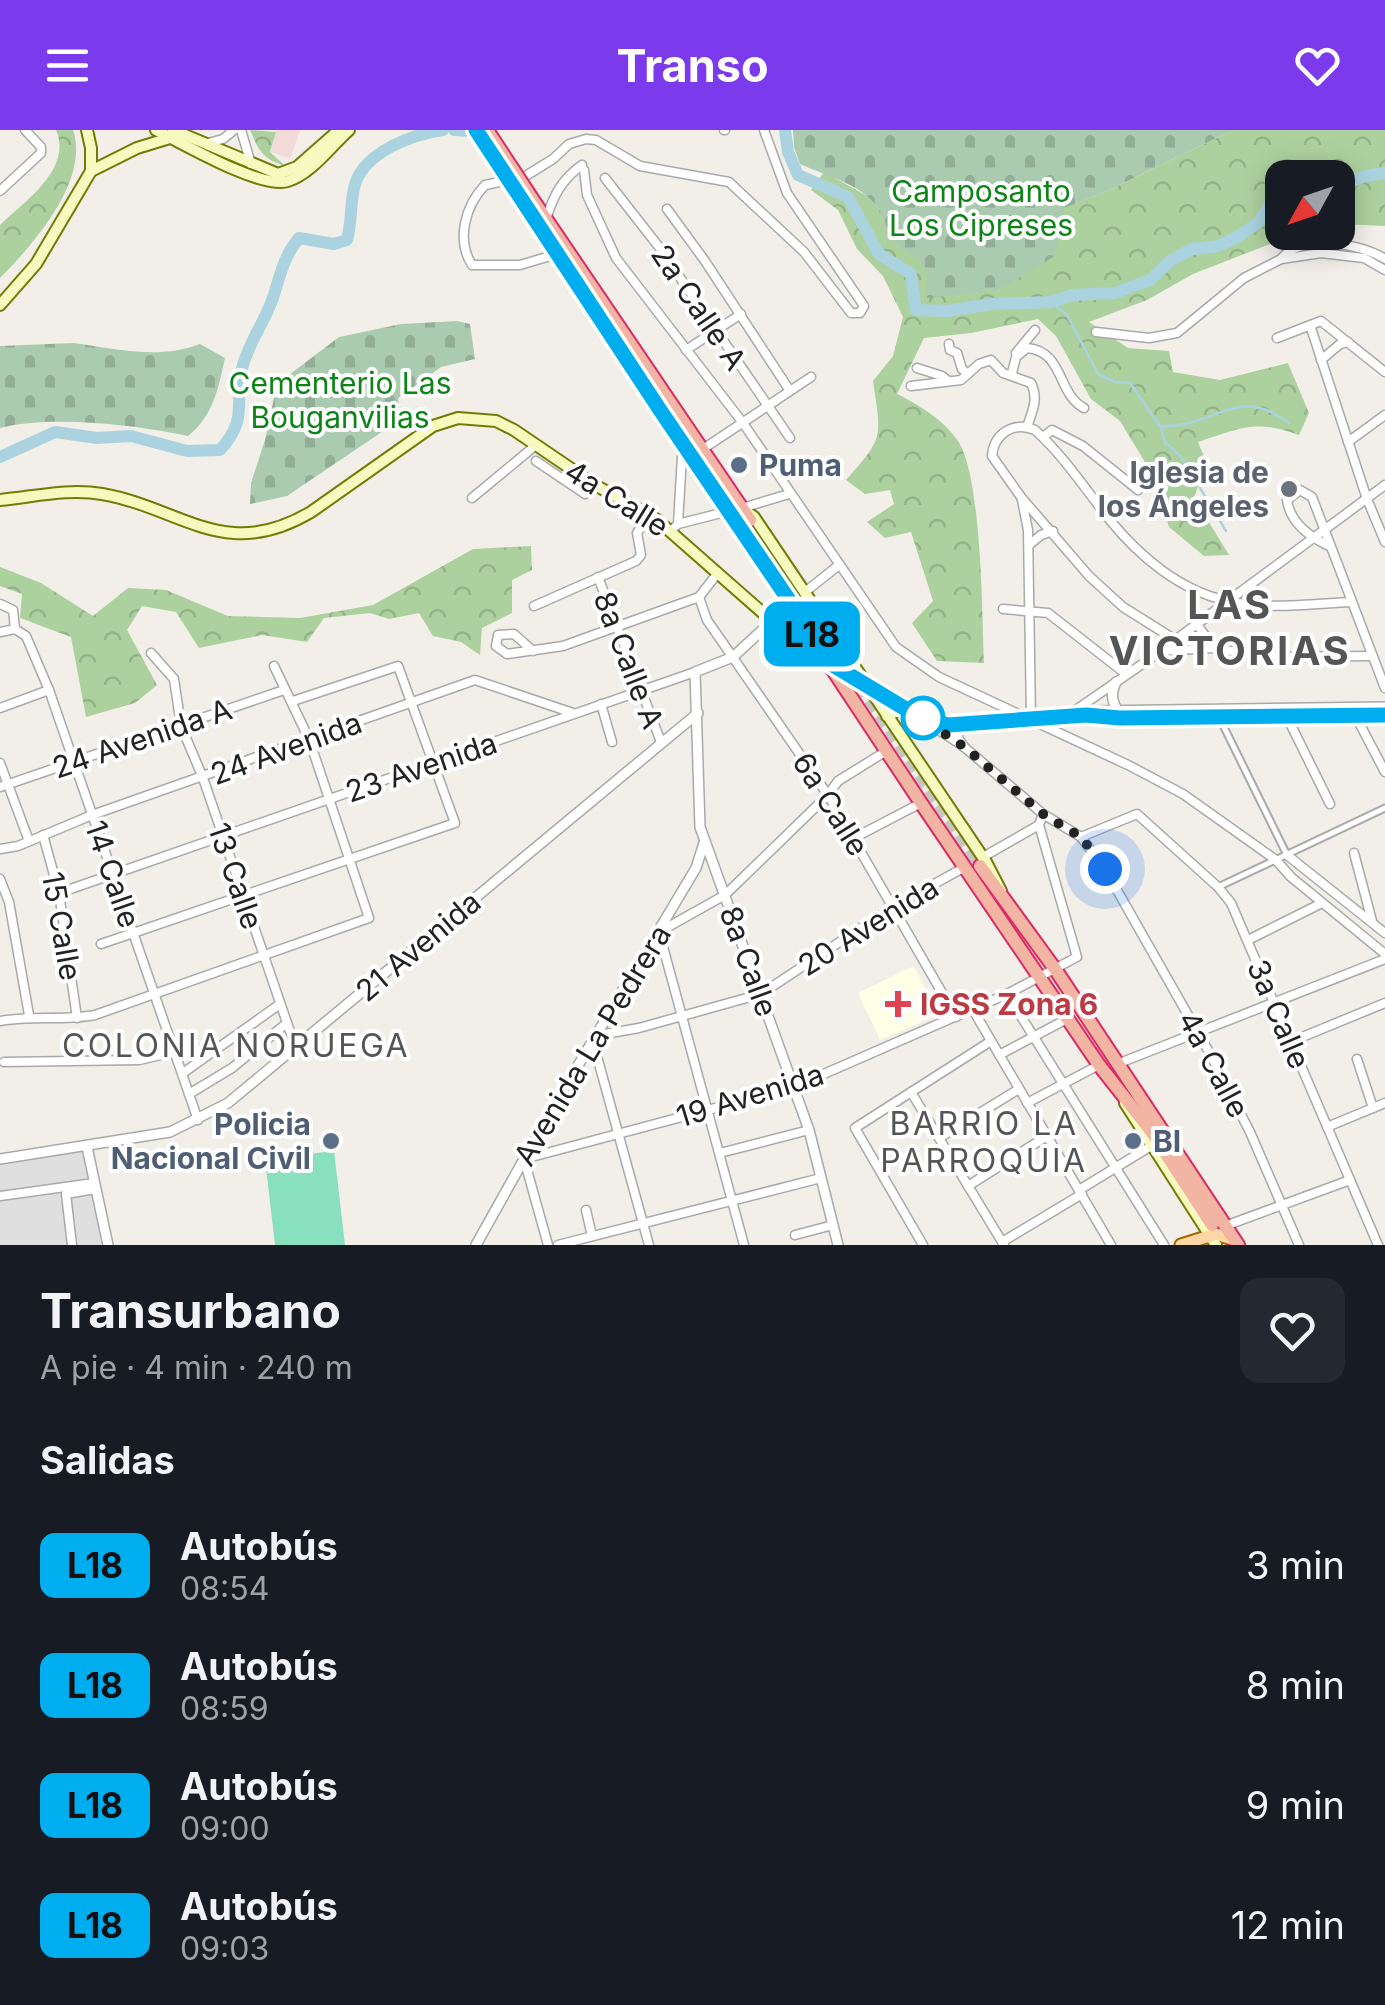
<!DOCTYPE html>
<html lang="es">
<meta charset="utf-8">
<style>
body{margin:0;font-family:Inter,sans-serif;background:#242831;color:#f1f3f6;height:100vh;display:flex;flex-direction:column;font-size:38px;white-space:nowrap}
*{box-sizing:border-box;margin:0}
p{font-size:32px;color:#9ea1a6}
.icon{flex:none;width:55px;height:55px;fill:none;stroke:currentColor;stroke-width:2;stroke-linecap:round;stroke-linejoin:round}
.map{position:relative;height:1115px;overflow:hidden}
.sheet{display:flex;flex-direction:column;background:#171b24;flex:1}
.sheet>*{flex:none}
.badge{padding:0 20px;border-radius:15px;font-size:35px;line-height:65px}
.needle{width:65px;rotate:230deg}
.tools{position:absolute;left:1265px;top:30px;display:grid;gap:20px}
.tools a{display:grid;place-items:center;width:90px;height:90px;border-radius:20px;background:#171b24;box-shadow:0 5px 25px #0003;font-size:50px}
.you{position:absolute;width:50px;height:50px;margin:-25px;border:8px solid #fff;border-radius:50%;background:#1a73e8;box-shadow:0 0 0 15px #1a73e833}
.map>.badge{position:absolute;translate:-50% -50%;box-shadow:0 0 0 5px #fff}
h2{padding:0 40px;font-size:38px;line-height:90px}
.round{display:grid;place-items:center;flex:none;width:105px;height:105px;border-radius:20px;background:#242831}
.head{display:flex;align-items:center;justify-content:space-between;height:170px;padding:0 40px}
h1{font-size:48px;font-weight:700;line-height:75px}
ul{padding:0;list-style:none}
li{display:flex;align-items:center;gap:30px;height:120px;padding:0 40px}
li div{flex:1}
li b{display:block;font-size:38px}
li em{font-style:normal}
li .badge{min-width:110px;font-weight:700;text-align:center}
header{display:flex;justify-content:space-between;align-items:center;height:130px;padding:0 40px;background:#7c3aed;color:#fff;font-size:45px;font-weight:700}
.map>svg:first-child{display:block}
.residential{fill:#e0dfdf}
.commercial{fill:#f2dad9}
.education{fill:#ffffe5}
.forest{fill:url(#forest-crowns)}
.cemetery{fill:url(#cemetery-stones)}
.pitch{fill:#88e0be}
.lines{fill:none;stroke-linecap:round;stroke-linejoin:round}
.stream{stroke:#aad3df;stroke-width:2.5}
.river{stroke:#aad3df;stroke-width:12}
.trunk-tunnel{stroke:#c8c6c1;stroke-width:12;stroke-dasharray:12 6;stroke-linecap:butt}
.pedestrian-casing{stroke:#a9a9a9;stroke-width:9}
.minor-casing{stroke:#a9a9a9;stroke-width:11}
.tertiary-casing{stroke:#a9a9a9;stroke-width:12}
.secondary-casing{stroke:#707d05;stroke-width:14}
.primary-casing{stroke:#a06b00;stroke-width:15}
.trunk-casing{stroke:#dc2a67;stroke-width:16}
.pedestrian{stroke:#fff;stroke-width:5}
.minor{stroke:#fff;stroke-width:8}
.tertiary{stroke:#fff;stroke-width:9}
.secondary{stroke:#f7fabf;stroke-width:10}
.primary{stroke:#fcd6a4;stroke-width:11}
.trunk{stroke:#f2b4a3;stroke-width:12}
.trunk-bridge-casing{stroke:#dc2a67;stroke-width:16;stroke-linecap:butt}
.trunk-bridge{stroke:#f2b4a3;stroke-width:12}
.line-casing{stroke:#fff;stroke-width:22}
.line{stroke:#00aeef;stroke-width:15}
.walk{stroke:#222;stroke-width:10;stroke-dasharray:0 18}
.service-dot{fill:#5c6f8a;stroke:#fff;stroke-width:4}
.worship-dot{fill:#6b7280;stroke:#fff;stroke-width:4}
.stop-dot{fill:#fff;stroke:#00aeef;stroke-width:5}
.health-dot{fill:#e0444e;stroke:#fff;stroke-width:4}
.labels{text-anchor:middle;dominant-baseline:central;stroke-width:8;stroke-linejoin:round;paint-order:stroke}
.park-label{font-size:30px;fill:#0c8416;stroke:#fff}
.street-label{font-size:30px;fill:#222;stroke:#fff}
.service-label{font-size:30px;font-weight:bold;fill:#4e5e75;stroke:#fff;text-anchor:start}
.worship-label{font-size:30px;font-weight:bold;fill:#5b616d;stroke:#fff;text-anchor:end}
.health-label{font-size:30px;font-weight:bold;fill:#be3a42;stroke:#fff;text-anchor:start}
.neighbourhood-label{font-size:32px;letter-spacing:2.5px;fill:#555;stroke:#fff}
.district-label{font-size:40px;font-weight:bold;letter-spacing:2.5px;fill:#555;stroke:#fff}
</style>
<header><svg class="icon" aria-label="menu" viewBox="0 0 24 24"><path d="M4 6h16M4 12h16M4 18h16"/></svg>Transo<svg class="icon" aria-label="heart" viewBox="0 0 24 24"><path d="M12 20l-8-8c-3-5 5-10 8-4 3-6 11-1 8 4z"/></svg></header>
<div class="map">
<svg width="1385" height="1115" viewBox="0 0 1385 1115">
<defs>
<pattern id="forest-crowns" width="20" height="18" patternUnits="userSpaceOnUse" patternTransform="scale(2.5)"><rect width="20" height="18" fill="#add19e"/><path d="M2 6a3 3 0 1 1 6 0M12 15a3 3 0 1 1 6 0" fill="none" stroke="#95b388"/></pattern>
<pattern id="cemetery-stones" width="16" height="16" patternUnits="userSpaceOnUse" patternTransform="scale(2.5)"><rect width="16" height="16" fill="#aacbaf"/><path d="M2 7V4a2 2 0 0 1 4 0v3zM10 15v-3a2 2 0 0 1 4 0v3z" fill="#92ae96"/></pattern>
</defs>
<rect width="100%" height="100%" fill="#f2efe9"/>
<polygon class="residential" points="94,1017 101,1115 0,1115 0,1032"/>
<polygon class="commercial" points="276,0 300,0 290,29 271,22"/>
<polygon class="education" points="914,836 938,885 880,910 858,863"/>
<g class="forest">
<path d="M56,0H73C90,50 34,114 0,148V95C24,72 73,39 56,0Z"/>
<path d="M250,0L276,2L270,22L284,35C263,30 258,19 250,0Z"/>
<path d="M1233,0H1385V96L1338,94V48H1282V102L1298,103L1193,144L1147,170L1089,192L1128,218L1169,221L1173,242L1220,250L1288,233L1309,283L1299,305C1255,289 1241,298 1198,312L1206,331L1194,368L1229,425L1204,426L1169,397L1151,342L1120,291L1091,269L1056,206L1038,189L971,203L924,208L897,264C919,275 944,290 958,311C982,347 982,485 984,533L937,531L912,493L933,471L911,402L885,408L867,392L894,374L890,360L865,364L846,350C885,306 881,308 873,251L893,226L903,187L883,146L857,119L838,80L811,60L824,42L871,68L884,86L890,105L922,131L929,141L1054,126L1063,78L1107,61Z"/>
<polygon points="531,416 532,440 512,450 512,483 482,498 480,525 461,512 433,506 419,483 389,489 370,483 324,488 307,512 262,505 199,518 176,482 142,476 127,500 157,555 135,573 86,587 71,507 20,488 22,464 0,456 0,437 41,453 93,486 128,458 166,460 228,486 300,488 373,475 473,419"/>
</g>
<g class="cemetery">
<path d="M793,0H1233L1107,61L1064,78L1055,126L999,160L927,168C930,112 909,137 890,105C886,98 885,89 881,82C864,54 828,47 800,34L794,17Z"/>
<polygon points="457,191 470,194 475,229 441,237 398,268 401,289 287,366 250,374 251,353 265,310 277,254 339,207 401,194"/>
<path d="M74,213C117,219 158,230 200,214L225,228C218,259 214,285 188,306C135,295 52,285 0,298V216Z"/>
</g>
<polygon class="pitch" points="334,1021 345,1115 275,1115 265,1029"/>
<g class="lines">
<g class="stream">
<path d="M1051,172L1067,185L1098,244L1115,252L1130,253L1160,296C1214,299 1237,253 1289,293"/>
<polyline points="1161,298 1165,312 1182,328 1226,401"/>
</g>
<g class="river">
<polyline points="454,0 486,2"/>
<polyline points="785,0 788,22 798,45 848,67 879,124 911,144 916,180 947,181 991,174 1051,172 1072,165 1115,163 1150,150 1170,131 1192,119 1218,116 1237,107 1258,93 1272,71 1282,64"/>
<polyline points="1338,57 1365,46 1385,43"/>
<path d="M0,327L55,302L97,308L131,306L187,321L220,320C249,288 234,274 242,239C247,216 263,194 271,173C280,149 282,128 299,108L334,114L347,110C352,92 350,72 355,54C365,22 413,4 443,0"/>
</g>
<polyline class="trunk-tunnel" points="750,390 980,736"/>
<g class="pedestrian-casing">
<g id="pedestrian">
<polyline points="1220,589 1287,725"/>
<polyline points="1218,757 1385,678"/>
</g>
</g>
<g class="minor-casing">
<g id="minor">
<polyline points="241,0 251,34"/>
<polyline points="724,0 725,0"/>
<polyline points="208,13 223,9 234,0"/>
<polyline points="584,40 587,65 616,128 743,293 896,517 939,547 1128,635 1183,664 1276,730 1291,747 1385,824"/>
<polyline points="605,48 659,117 790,308"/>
<polyline points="0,61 41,23 41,17 25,0"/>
<polyline points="667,79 705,131 790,261"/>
<path d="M546,89C554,65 561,50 582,35"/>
<path d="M557,124L520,135H472C456,110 465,76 485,55L524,47L553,29L569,14L586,9L596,10L640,36L729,52L804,122L851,183H860L864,176L787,63L764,0"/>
<path d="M1281,129C1302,103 1360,113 1385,129"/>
<polyline points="1310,195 1367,369 1385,412"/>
<polyline points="1096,202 1149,208 1177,203 1244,148 1281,129 1321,123 1364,128 1385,140"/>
<polyline points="1277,208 1321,191 1385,242"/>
<polyline points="949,214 950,220 957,223 962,239 968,244"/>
<polyline points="686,220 741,184"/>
<polyline points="1016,223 1035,200"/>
<polyline points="1321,230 1340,214 1348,212"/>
<polyline points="917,238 942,246 948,251"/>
<path d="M1012,243L1016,227L1027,218C1064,221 1057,264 1084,278"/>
<path d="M911,256L961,250L979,234L991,230L1003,243L1031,253C1039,269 1032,282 1027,297"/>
<polyline points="1043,307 1052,300 1083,316 1138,360"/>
<polyline points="1348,312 1385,285"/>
<polyline points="703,319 811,247"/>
<polyline points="536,331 585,364 595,355"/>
<polyline points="472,368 536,315"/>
<polyline points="1022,370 1028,400 1031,590"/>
<polyline points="742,378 789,364"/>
<polyline points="678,394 729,381"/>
<polyline points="671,401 678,394 682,326 687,321"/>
<polyline points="1029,415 1041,405 1053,401"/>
<path d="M1329,416C1310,407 1290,392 1287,370L1300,360L1312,367L1385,558"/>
<polyline points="598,447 661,612"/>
<polyline points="805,462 839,435"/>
<polyline points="699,467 707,490 828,665 956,887"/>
<polyline points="0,474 13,480 15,499"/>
<polyline points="534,476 636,431 641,425 637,403 649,386"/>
<polyline points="1003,479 1048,483 1126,544"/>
<polyline points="1196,493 1214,518"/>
<polyline points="0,502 15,499 26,506 49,560 198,990"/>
<path d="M1174,509L1123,477L1089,446L1021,367L992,326C994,303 1014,291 1035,300C1063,325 1086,360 1109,389C1139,426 1180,461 1228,471C1267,480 1311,474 1351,472"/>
<polyline points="533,521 514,504 498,505 496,516 507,524 563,516 699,467 717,444"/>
<polyline points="1159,521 1214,518 1267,527 1372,526"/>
<polyline points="151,523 174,549 181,596 203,648 296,919"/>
<polyline points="601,574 612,612"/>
<polyline points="0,578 49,560"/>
<polyline points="1286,585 1330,674"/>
<polyline points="1355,585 1385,642"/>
<polyline points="1067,586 1151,528 1385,355"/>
<polyline points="923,590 963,616 1043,684 1081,707 1105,739 1209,922 1250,1002 1299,1115"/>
<polyline points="0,633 29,711"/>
<polyline points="0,657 284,560"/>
<polyline points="43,705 59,763 77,888"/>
<polyline points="1081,707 1137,684 1218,757 1231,773 1378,1115"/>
<polyline points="854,708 921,673"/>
<polyline points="0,719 18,716 92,685 475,550 573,583"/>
<polyline points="1354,723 1372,791"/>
<polyline points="1287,725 1385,803"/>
<polyline points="983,727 1039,695 1043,684"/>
<polyline points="0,749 9,772 29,885"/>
<polyline points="59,763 695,542"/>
<polyline points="1248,810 1322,773"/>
<polyline points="101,814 455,693 398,536 293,571"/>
<polyline points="1007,864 1164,1115"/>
<polyline points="973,880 1111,1115"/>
<path d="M0,891C32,885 63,891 95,885L369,788L309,609L274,536"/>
<polyline points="599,905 639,898 761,864 894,776 965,737"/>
<polyline points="593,912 649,1115"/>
<polyline points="1290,912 1385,873"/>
<polyline points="999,925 1067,889"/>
<polyline points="1357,929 1373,978"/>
<polyline points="4,932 139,930 174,922"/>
<polyline points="1117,934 1385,829"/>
<polyline points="183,943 280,874"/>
<polyline points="911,962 1004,1115"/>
<polyline points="189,964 232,938 287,893"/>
<polyline points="1027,973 1099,935"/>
<polyline points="1327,997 1385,973"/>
<polyline points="939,1008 1019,959"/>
<polyline points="720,1023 809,1000"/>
<polyline points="968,1056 1047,1006"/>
<polyline points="1079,1060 1151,1016"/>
<polyline points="0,1066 94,1053"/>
<polyline points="586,1080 592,1106"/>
<polyline points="1225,1096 1350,1050"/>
<polyline points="795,1105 833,1095"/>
<polyline points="1002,1112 1082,1064"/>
<polyline points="72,1115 66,1064 95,1059"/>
<polyline points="548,1115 524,1029 794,957 1007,864 1077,827 1039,695"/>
<polyline points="558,1115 821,1048"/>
<polyline points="744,1115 659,802 725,765 828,665 838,651 888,620"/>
<polyline points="923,1115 855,998 991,911"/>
</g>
</g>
<g class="tertiary-casing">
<g id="tertiary">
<polyline points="772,491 733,527 695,542 700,697 809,1000 838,1115"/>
<path d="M1116,552C1111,563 1111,570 1118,581"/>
<polyline points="869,557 919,587 948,595 1086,585 1092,581 1385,577"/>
<polyline points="1086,585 1094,588 1121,588 1385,585"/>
<polyline points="961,595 957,607 963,616"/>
<polyline points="87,1017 108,1115"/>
<polyline points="0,1029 170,1002 228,973 698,583"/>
<polyline points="476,1115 552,979 696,738 704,713"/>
</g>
</g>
<g class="secondary-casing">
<g id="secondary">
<polyline points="87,0 91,18 91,41"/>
<path d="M156,0C182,13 262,60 288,51C312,43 331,16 349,0"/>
<polyline points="173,0 278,44 297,37 339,0"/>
<polyline points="0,175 36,134 91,41 137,18 183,4"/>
<path d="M0,370C33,367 68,358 102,364C182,378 225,433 311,382L433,296L458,288L496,291L514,300L595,355L656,389L772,491L868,556"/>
<polyline points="747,382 754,387 986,732 1001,761"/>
<polyline points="887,586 903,578"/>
<polyline points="1125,973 1216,1115"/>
</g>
</g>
<g class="primary-casing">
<polyline id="primary" points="1181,1115 1216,1104 1235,1110"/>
</g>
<g class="trunk-casing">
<g id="trunk">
<polyline points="531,67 750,390"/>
<polyline points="523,72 921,673 1099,935 1151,1001 1212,1095"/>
<polyline points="980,736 1055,839 1238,1115"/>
</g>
</g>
<use href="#pedestrian" class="pedestrian"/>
<use href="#minor" class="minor"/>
<use href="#tertiary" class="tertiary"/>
<use href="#secondary" class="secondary"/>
<use href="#primary" class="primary"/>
<use href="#trunk" class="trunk"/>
<g class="trunk-bridge-casing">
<g id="trunk-bridge">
<polyline points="476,0 523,72"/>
<polyline points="487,0 531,67"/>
</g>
</g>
<use href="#trunk-bridge" class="trunk-bridge"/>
</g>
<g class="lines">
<g class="line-casing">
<polyline id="line" points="476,0 660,280 833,535 919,587 948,595 1086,585 1120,588 1385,585"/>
</g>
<use href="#line" class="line"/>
<polyline class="walk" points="923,588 919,587 963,616 1043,684 1081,707 1105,739"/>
</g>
<g class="service-dot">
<circle cx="739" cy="335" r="10"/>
<circle cx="331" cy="1011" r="10"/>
<circle cx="1133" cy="1011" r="10"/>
</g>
<circle class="worship-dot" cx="1289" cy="359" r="10"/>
<circle class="stop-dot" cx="923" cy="588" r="20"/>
<path class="health-dot" d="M893 859h10v10h10v10h-10v10h-10v-10h-10v-10h10z"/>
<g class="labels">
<g class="park-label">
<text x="981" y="61">Camposanto<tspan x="981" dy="34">Los Cipreses</tspan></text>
<text x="340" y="253">Cementerio Las<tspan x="340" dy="34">Bouganvilias</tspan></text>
</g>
<g class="street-label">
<text transform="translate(699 177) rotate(56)">2a Calle A</text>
<text transform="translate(617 368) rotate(32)">4a Calle</text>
<text transform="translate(629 530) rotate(69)">8a Calle A</text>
<text transform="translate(142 608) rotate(-19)">24 Avenida A</text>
<text transform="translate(286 618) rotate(-20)">24 Avenida</text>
<text transform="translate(421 637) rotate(-19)">23 Avenida</text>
<text transform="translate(831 674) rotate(58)">6a Calle</text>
<text transform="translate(113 744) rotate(71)">14 Calle</text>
<text transform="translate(236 746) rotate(71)">13 Calle</text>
<text transform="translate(62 796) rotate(80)">15 Calle</text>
<text transform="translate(868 796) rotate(-32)">20 Avenida</text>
<text transform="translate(418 816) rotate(-40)">21 Avenida</text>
<text transform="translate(749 831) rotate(70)">8a Calle</text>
<text transform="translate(1279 884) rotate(67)">3a Calle</text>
<text transform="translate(592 915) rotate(-59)">Avenida La Pedrera</text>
<text transform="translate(1214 934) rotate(62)">4a Calle</text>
<text transform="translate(750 965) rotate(-17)">19 Avenida</text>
</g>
<g class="service-label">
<text x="759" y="335">Puma</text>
<text x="311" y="994" text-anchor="end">Policia<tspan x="311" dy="34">Nacional Civil</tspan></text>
<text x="1153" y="1011">BI</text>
</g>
<g class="worship-label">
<text x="1269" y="342">Iglesia de<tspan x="1269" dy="34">los Ángeles</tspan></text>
</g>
<g class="health-label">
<text x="920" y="874">IGSS Zona 6</text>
</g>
<g class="neighbourhood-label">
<text x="236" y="915">COLONIA NORUEGA</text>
<text x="984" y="993">BARRIO LA<tspan x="984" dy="37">PARROQUIA</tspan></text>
</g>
<g class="district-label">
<text x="1230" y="474">LAS<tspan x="1230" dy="46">VICTORIAS</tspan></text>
</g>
</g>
</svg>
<div class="tools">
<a><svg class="needle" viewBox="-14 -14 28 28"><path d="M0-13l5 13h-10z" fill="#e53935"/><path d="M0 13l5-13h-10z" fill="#9ea1a6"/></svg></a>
</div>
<div class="you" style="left:1105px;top:739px"></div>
<b class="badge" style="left:812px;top:504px;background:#00aeef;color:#111">L18</b>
</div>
<section class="sheet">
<div class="head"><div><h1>Transurbano</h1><p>A pie · 4 min · 240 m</p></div><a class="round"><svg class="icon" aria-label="heart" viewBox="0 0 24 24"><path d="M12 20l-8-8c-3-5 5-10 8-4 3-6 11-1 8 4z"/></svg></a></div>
<h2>Salidas</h2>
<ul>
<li><span class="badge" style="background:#00aeef;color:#111">L18</span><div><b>Autobús</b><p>08:54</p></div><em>3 min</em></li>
<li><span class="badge" style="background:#00aeef;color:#111">L18</span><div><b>Autobús</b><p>08:59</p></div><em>8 min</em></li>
<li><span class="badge" style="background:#00aeef;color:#111">L18</span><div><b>Autobús</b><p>09:00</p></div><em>9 min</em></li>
<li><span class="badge" style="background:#00aeef;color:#111">L18</span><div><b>Autobús</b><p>09:03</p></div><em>12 min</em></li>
</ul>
</section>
